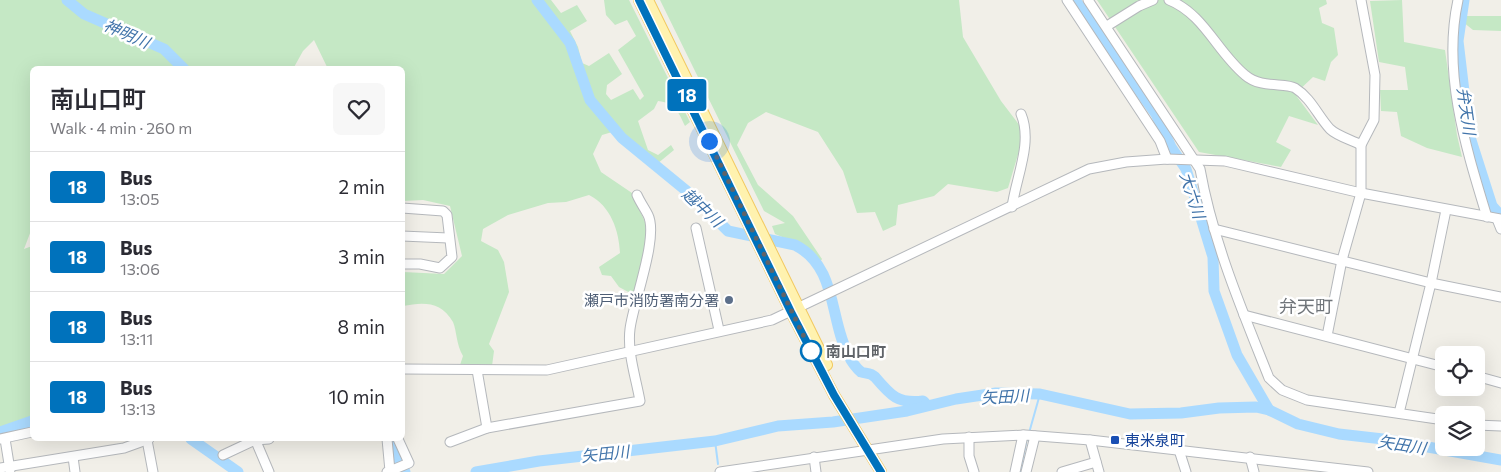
<!DOCTYPE html>
<meta charset="utf-8">
<style>
body{margin:0;font-family:Commissioner,"Noto Sans JP",sans-serif;background:#f7f7f7;color:#2b2b33;height:100vh;display:flex;flex-direction:column;font-size:19px;white-space:nowrap}
*{box-sizing:border-box;margin:0}
p{font-size:16px;color:#7c7c81}
.icon{flex:none;width:28px;height:28px;fill:none;stroke:currentColor;stroke-width:2;stroke-linecap:round;stroke-linejoin:round}
.map{position:relative;flex:1;overflow:hidden}
.drawer{position:absolute;left:30px;top:66px;width:375px;height:375px;display:flex;flex-direction:column;background:#fff;border-radius:8px;box-shadow:0 5px 20px #0002}
.drawer>*{flex:none}
.badge{padding:0 10px;border-radius:4px;font-size:18px;line-height:32px}
.tools{position:absolute;left:1435px;top:346px;display:grid;gap:10px}
.tools a{display:grid;place-items:center;width:50px;height:50px;border-radius:8px;background:#fff;box-shadow:0 5px 20px #0002;font-size:25px}
.you{position:absolute;width:25px;height:25px;margin:-12px;border:4px solid #fff;border-radius:50%;background:#1a73e8;box-shadow:0 0 0 8px #1a73e833}
.map>.badge{position:absolute;translate:-50% -50%;box-shadow:0 0 0 2px #fff}
.round{display:grid;place-items:center;flex:none;width:52px;height:52px;border-radius:8px;background:#f7f7f7}
.summary{display:flex;align-items:center;justify-content:space-between;height:85px;padding:0 20px}
h1{font-size:24px;font-weight:600;line-height:38px}
ul{padding:0;list-style:none}
li{display:flex;align-items:center;gap:15px;height:70px;padding:0 20px;border-top:1px solid #e1e1e2}
li div{flex:1}
li b{display:block;font-size:19px}
li em{font-style:normal}
li .badge{min-width:55px;font-weight:700;text-align:center}
.map>svg:first-child{display:block}
.green{fill:#c5e8c5}
.lines{fill:none;stroke-linecap:round;stroke-linejoin:round}
.stream{stroke:#aadaff;stroke-width:2}
.river{stroke:#aadaff;stroke-width:11}
.minor-casing{stroke:#b5b8bc;stroke-width:11}
.major-casing{stroke:#f2c960;stroke-width:12}
.minor{stroke:#fff;stroke-width:9}
.major{stroke:#fff2af;stroke-width:10}
.line-casing{stroke:#fff;stroke-width:11}
.line{stroke:#0072bc;stroke-width:8}
.walk{stroke:#5f6368;stroke-width:5;stroke-dasharray:0 9}
.service-dot{fill:#5c6f8a;stroke:#fff;stroke-width:2}
.stop-dot{fill:#fff;stroke:#0072bc;stroke-width:2.5}
.transit-dot{fill:#1a4fb4;stroke:#fff;stroke-width:2}
.labels{text-anchor:middle;dominant-baseline:central;stroke-width:5;stroke-linejoin:round;paint-order:stroke}
.service-label{font-size:15px;fill:#4e5e75;stroke:#fff;text-anchor:end}
.stop-label{font-size:15px;font-weight:bold;fill:#5f6368;stroke:#fff;text-anchor:start}
.transit-label{font-size:15px;fill:#164399;stroke:#fff;text-anchor:start}
.water-label{font-size:16px;font-style:italic;fill:#4174aa;stroke:#fff}
.quarter-label{font-size:18px;fill:#70757a;stroke:#fff}
</style>
<div class="map">
<svg width="1501" height="472" viewBox="0 0 1501 472">
<rect width="100%" height="100%" fill="#f1efe8"/>
<g class="green">
<path d="M0,0H551L561,13L577,5L587,21L570,31L578,47L582,63L589,66L609,53L622,74L607,85L606,94L611,100L633,89L640,100L644,96L618,50L636,36L627,20L615,25L606,15L604,0H629L690,122L685,126C678,111 675,103 658,101L654,109L638,121L648,150L658,155L671,145L674,150L657,164L619,130L602,135L593,154L601,172L632,193L645,222L647,238L634,295L619,287L611,276L602,275L599,267L620,253C619,231 611,206 589,195L566,202L548,203L508,215L483,229L481,241L498,250L504,262L509,292L489,344L494,351L492,366L460,365L463,356C456,344 457,332 453,322C441,301 423,302 403,306V272L444,274L462,256L450,206L423,200L403,201L402,69H328L314,40L303,51L293,69H32V228L24,249L32,246V426L0,430Z"/>
<polygon points="660,0 959,0 963,37 1001,101 1020,126 1022,141 1008,188 997,192 948,184 934,196 898,205 896,225 883,231 875,212 857,213 843,171 818,132 766,112 748,123 737,145 758,185 793,216 822,259 819,264 806,247 775,234 772,226 785,223 764,211"/>
<polygon points="1097,0 1326,0 1327,4 1319,8 1322,23 1334,28 1338,55 1331,62 1325,81 1313,77 1295,94 1318,125 1289,116 1276,142 1291,150 1281,167 1199,152"/>
<polygon points="1402,0 1404,42 1445,50 1457,135 1462,157 1427,148 1401,136 1397,112 1381,111 1380,90 1408,90 1405,67 1379,62 1370,1"/>
<polygon points="1466,16 1501,16 1501,31 1473,30 1463,22"/>
</g>
<g class="lines">
<g class="stream">
<polyline points="1029,433 1040,394"/>
<polyline points="715,441 718,464"/>
<polyline points="1020,472 1027,438"/>
</g>
<g class="river">
<polyline points="67,0 84,14 164,49 184,69"/>
<path d="M537,0L570,43L590,100L622,138L694,197L728,231L795,245C838,267 829,320 849,356C851,361 857,369 861,372C866,374 870,372 875,377C891,396 898,404 923,401L925,403"/>
<polyline points="1075,0 1156,114 1171,147 1186,169 1213,257 1214,291 1237,355 1269,410"/>
<polyline points="1464,0 1458,41 1469,134 1492,206 1501,216"/>
<polyline points="0,432 32,421"/>
<polyline points="191,439 238,472"/>
<polyline points="392,439 395,453 405,472"/>
<polyline points="476,472 539,461 715,441 778,426 833,422 907,411 956,399 996,393 1040,394 1130,414 1181,413 1219,408 1256,407 1269,410 1298,424 1339,434 1383,439 1501,460"/>
</g>
<g class="minor-casing">
<g id="minor">
<polyline points="1067,0 1160,141 1167,159"/>
<path d="M1088,0L1200,169C1213,242 1242,310 1269,378L1282,390L1307,400L1444,420"/>
<path d="M1169,0C1204,14 1217,52 1245,75C1261,89 1285,82 1295,88C1311,98 1318,116 1330,129C1337,136 1352,140 1361,145"/>
<path d="M1458,0C1442,73 1466,148 1487,217"/>
<polyline points="1107,26 1139,6 1153,0"/>
<path d="M1012,207C1016,177 1033,143 1021,114"/>
<polyline points="402,208 443,211 447,215 452,257 440,268 420,264 402,264"/>
<polyline points="1497,219 1501,229"/>
<polyline points="696,228 719,330"/>
<polyline points="1214,229 1431,283 1501,297"/>
<polyline points="402,236 448,238"/>
<polyline points="1244,315 1444,367"/>
<polyline points="1327,336 1342,260 1361,193 1361,145 1374,120 1375,75 1361,0"/>
<polyline points="402,369 547,370 772,320 1089,169 1126,162 1167,159 1225,161 1361,193 1501,219"/>
<polyline points="477,370 487,428"/>
<polyline points="1476,376 1501,383"/>
<polyline points="1399,413 1431,283 1446,210"/>
<polyline points="1476,425 1501,426"/>
<polyline points="969,437 969,456 974,472"/>
<polyline points="0,439 32,432"/>
<polyline points="5,439 10,470"/>
<polyline points="255,439 269,472"/>
<polyline points="387,439 390,471 387,472"/>
<polyline points="147,440 153,472"/>
<polyline points="1090,440 1099,472"/>
<path d="M450,442L487,428L640,401C636,378 627,352 630,329C633,303 659,237 648,215C645,209 640,202 637,195"/>
<polyline points="1179,450 1186,472"/>
<polyline points="223,455 255,440 269,439"/>
<polyline points="73,457 75,472"/>
<polyline points="814,457 816,472"/>
<polyline points="1250,457 1254,472"/>
<polyline points="0,468 124,448 149,439"/>
<polyline points="390,471 409,463 398,439"/>
<polyline points="720,472 943,439 1025,435 1090,440 1368,472"/>
<polyline points="1015,472 1023,435"/>
<polyline points="1026,472 1035,436"/>
<polyline points="1062,472 1096,462"/>
</g>
</g>
<g class="major-casing">
<g id="major">
<polyline points="639,0 791,312 834,395 881,472"/>
<polyline points="648,0 827,365"/>
</g>
</g>
<use href="#minor" class="minor"/>
<use href="#major" class="major"/>
</g>
<g class="lines">
<g class="line-casing">
<polyline id="line" points="639,0 791,312 834,395 881,472"/>
</g>
<use href="#line" class="line"/>
<polyline class="walk" points="709,141 811,351"/>
</g>
<circle class="service-dot" cx="729" cy="300" r="5"/>
<circle class="stop-dot" cx="811" cy="351" r="10"/>
<rect class="transit-dot" x="1110" y="435" width="10" height="10" rx="2.5"/>
<g class="labels">
<g class="service-label">
<text x="719" y="300">瀬戸市消防署南分署</text>
</g>
<g class="stop-label">
<text x="826" y="351">南山口町</text>
</g>
<g class="transit-label">
<text x="1125" y="440">東米泉町</text>
</g>
<g class="water-label">
<text transform="translate(127 33) rotate(24)">神明川</text>
<text transform="translate(1467 111) rotate(82)">弁天川</text>
<text transform="translate(1193 195) rotate(72)">大六川</text>
<text transform="translate(703 207) rotate(43)">越中川</text>
<text transform="translate(1005 396) rotate(-3)">矢田川</text>
<text transform="translate(1402 444) rotate(9)">矢田川</text>
<text transform="translate(605 453) rotate(-6)">矢田川</text>
</g>
<g class="quarter-label">
<text x="1306" y="306">弁天町</text>
</g>
</g>
</svg>
<div class="tools">
<a><svg class="icon" aria-label="locate" viewBox="0 0 24 24"><circle cx="12" cy="12" r="6"/><path d="M12 2v4M12 18v4M2 12h4M18 12h4"/></svg></a>
<a><svg class="icon" aria-label="layers" viewBox="0 0 24 24"><path d="M12 4l9 5-9 5-9-5zM3 14l9 5 9-5"/></svg></a>
</div>
<div class="you" style="left:709px;top:141px"></div>
<b class="badge" style="left:687px;top:95px;background:#0072bc;color:#fff">18</b>
<section class="drawer">
<div class="summary"><div><h1>南山口町</h1><p>Walk · 4 min · 260 m</p></div><a class="round"><svg class="icon" aria-label="heart" viewBox="0 0 24 24"><path d="M12 20l-8-8c-3-5 5-10 8-4 3-6 11-1 8 4z"/></svg></a></div>
<ul>
<li><span class="badge" style="background:#0072bc;color:#fff">18</span><div><b>Bus</b><p>13:05</p></div><em>2 min</em></li>
<li><span class="badge" style="background:#0072bc;color:#fff">18</span><div><b>Bus</b><p>13:06</p></div><em>3 min</em></li>
<li><span class="badge" style="background:#0072bc;color:#fff">18</span><div><b>Bus</b><p>13:11</p></div><em>8 min</em></li>
<li><span class="badge" style="background:#0072bc;color:#fff">18</span><div><b>Bus</b><p>13:13</p></div><em>10 min</em></li>
</ul>
</section>
</div>
